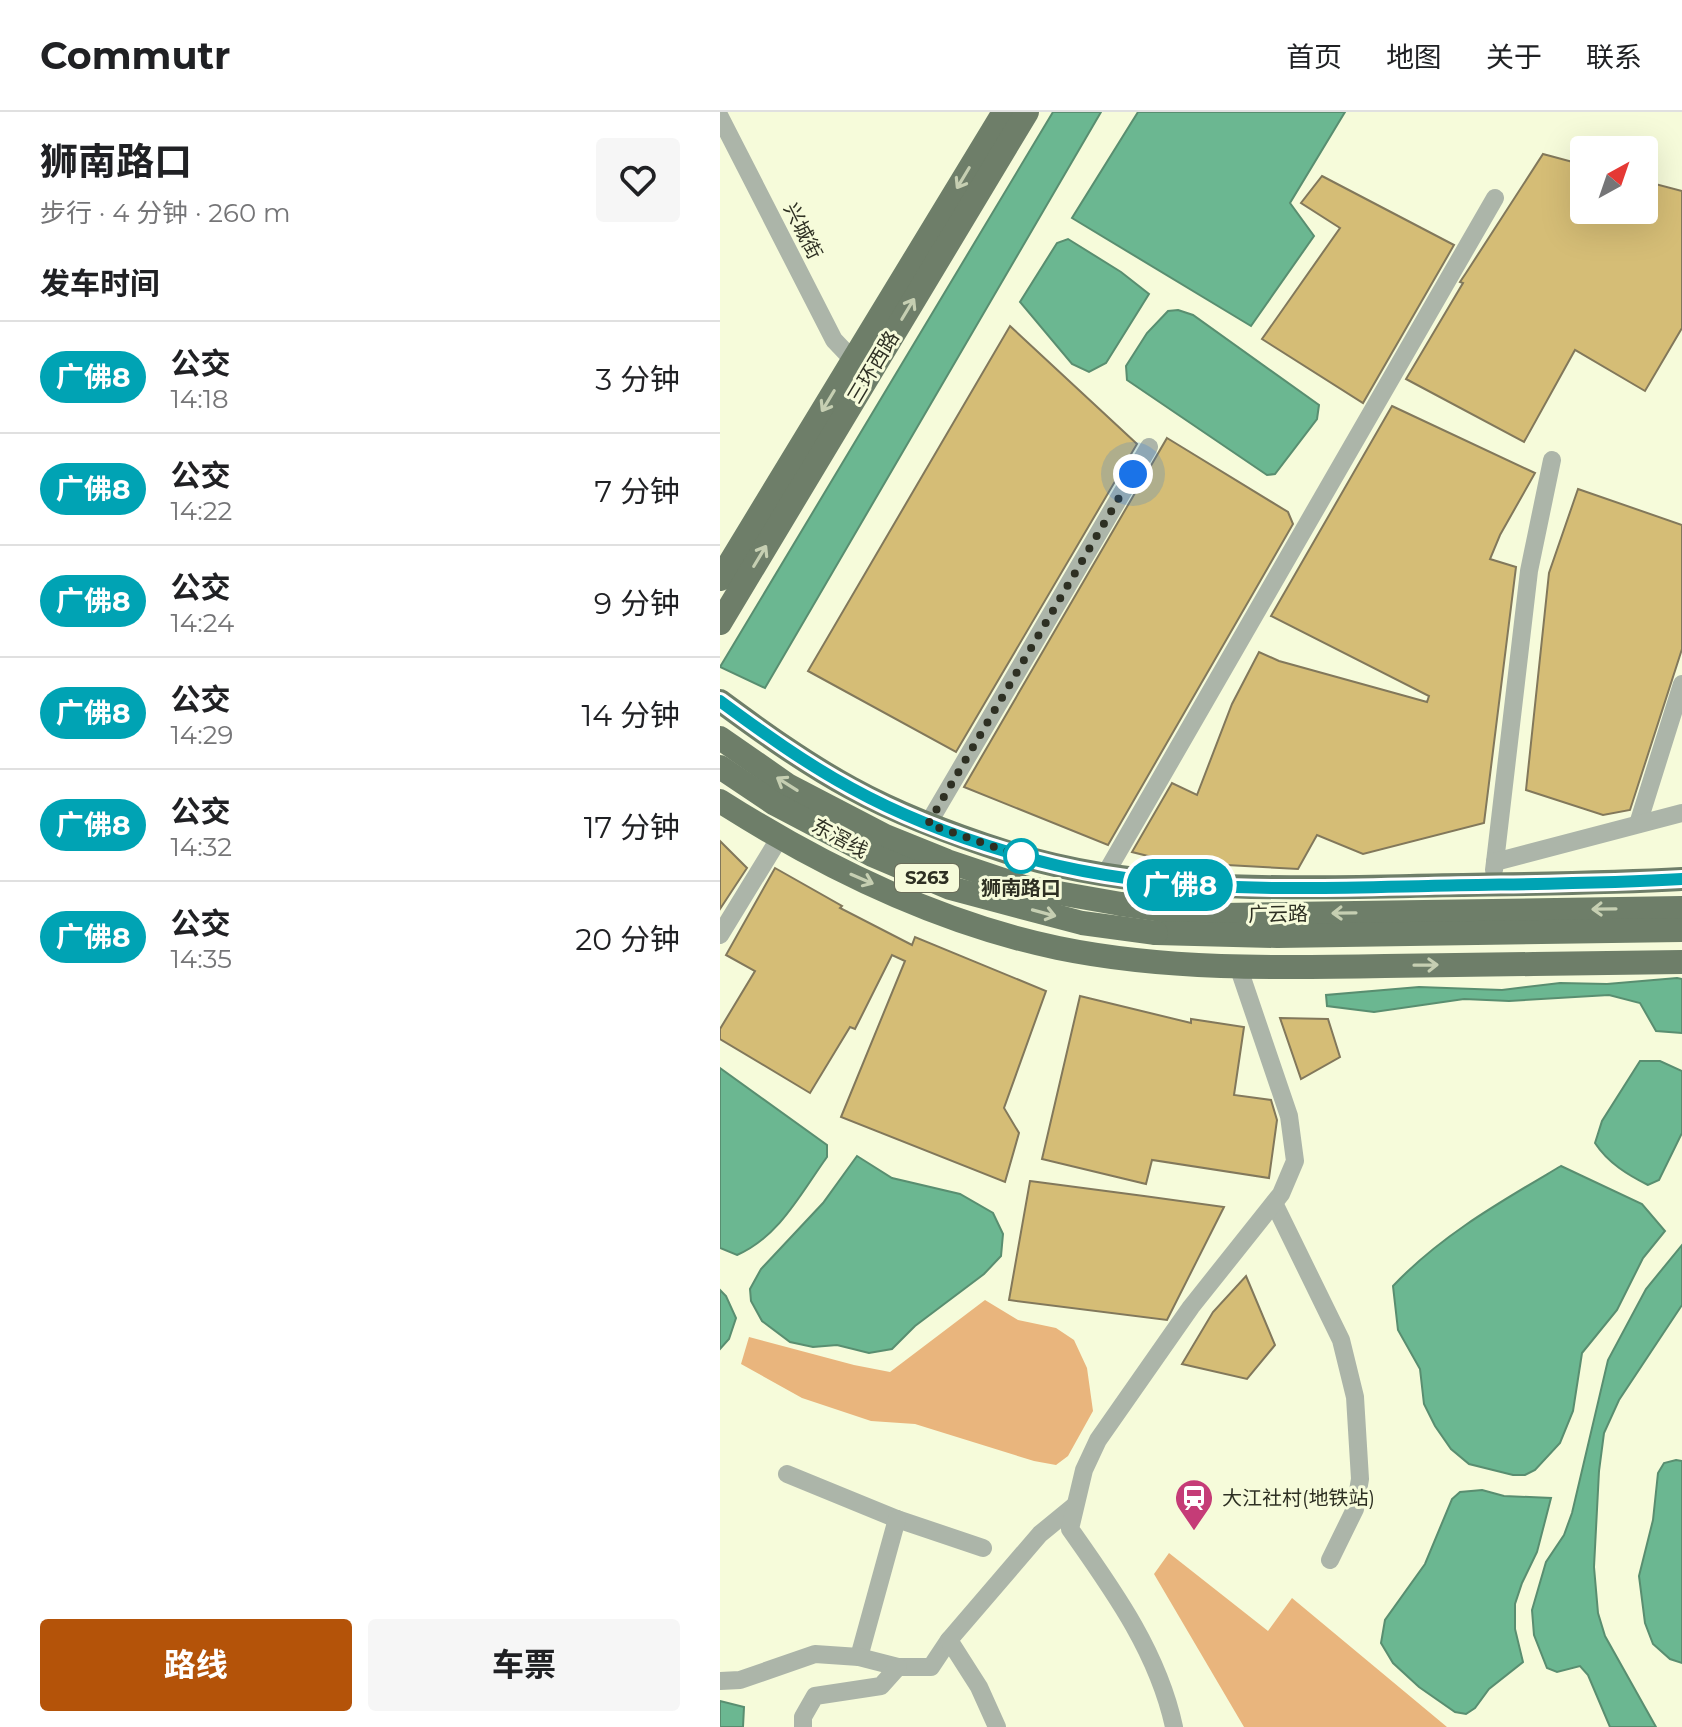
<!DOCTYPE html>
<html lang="zh">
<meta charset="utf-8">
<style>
body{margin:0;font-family:Montserrat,"Noto Sans SC",sans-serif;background:#f6f6f6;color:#202124;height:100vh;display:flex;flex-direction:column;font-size:30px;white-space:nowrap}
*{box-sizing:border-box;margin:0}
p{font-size:26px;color:#757577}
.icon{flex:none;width:44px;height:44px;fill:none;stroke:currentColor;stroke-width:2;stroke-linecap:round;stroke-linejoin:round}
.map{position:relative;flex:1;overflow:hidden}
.sheet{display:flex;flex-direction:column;background:#fff;width:720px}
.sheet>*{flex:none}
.badge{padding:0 16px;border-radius:26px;font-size:28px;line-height:52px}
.needle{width:52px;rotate:40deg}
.tools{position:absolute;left:850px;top:24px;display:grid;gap:16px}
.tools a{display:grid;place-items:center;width:88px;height:88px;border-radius:8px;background:#fff;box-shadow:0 8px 32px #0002;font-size:40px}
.you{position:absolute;width:40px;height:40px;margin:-20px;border:6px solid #fff;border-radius:50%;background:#1a73e8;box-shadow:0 0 0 12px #1a73e833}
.map>.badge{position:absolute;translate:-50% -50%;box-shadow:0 0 0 4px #fff}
h2{padding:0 40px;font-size:30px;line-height:72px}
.round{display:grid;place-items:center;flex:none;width:84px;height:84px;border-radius:8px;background:#f6f6f6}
.head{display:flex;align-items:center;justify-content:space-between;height:136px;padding:0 40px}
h1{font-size:38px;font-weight:700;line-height:60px}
.action{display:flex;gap:16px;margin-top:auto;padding:16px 40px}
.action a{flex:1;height:92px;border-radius:8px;background:#b45309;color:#fff;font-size:32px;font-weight:700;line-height:92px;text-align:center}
.action a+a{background:#f6f6f6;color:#202124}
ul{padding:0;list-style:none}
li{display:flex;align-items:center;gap:24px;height:112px;padding:0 40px;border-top:2px solid #e0e0e0}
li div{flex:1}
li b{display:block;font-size:30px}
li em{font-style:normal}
li .badge{min-width:88px;font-weight:700;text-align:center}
header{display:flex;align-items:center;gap:48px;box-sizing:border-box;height:112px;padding:0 40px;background:#fff;border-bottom:2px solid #e0e0e0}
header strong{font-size:38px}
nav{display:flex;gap:44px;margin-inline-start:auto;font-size:28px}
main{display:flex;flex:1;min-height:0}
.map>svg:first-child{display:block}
.forest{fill:#e9b57d}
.water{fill:#6bb791;stroke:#598e70;stroke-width:2}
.building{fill:#d5bd76;stroke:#82785b;stroke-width:2}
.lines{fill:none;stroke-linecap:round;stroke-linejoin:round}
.minor{stroke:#acb5a9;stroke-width:18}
.major{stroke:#6e7e69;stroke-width:24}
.major-bridge{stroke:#6e7e69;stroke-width:24}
.oneway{stroke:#c6cfb2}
.line-casing{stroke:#fff;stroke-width:18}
.line{stroke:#00a3b4;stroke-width:12}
.walk{stroke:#2e3023;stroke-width:8;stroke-dasharray:0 14.4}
.stop-dot{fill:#fff;stroke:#00a3b4;stroke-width:4}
.labels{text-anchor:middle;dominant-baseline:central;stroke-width:6;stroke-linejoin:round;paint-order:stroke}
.shield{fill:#f6fbda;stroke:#6a6d5a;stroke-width:2}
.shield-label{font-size:18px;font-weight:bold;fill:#2e3023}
.street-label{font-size:20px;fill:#2e3023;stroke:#f6fbda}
.stop-label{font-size:20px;font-weight:bold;fill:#2e3023;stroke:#f6fbda}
.poi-label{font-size:20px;fill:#2e3023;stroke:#f6fbda;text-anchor:start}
</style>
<header>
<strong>Commutr</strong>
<nav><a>首页</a><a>地图</a><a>关于</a><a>联系</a></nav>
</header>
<main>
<section class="sheet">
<div class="head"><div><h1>狮南路口</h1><p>步行 · 4 分钟 · 260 m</p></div><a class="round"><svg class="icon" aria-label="heart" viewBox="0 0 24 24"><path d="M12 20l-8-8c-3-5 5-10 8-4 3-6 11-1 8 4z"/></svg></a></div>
<h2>发车时间</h2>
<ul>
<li><span class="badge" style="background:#00a3b4;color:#fff">广佛8</span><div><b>公交</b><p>14:18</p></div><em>3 分钟</em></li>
<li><span class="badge" style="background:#00a3b4;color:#fff">广佛8</span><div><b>公交</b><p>14:22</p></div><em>7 分钟</em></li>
<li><span class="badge" style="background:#00a3b4;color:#fff">广佛8</span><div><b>公交</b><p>14:24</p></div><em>9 分钟</em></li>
<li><span class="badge" style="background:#00a3b4;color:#fff">广佛8</span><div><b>公交</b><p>14:29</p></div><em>14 分钟</em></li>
<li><span class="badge" style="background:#00a3b4;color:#fff">广佛8</span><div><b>公交</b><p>14:32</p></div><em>17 分钟</em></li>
<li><span class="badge" style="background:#00a3b4;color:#fff">广佛8</span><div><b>公交</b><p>14:35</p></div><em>20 分钟</em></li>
</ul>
<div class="action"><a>路线</a><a>车票</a></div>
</section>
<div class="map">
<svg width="962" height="1615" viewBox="0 0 962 1615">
<rect width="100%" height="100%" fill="#f6fbda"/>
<g class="forest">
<polygon points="265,1188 298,1208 336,1216 354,1228 367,1256 373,1299 348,1344 336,1353 314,1349 195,1312 151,1309 82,1286 21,1252 29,1225 134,1253 170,1260"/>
<polygon points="449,1441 548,1519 572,1486 727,1615 524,1615 434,1462"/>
</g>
<g class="water">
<polygon points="333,0 381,0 45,576 0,555"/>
<polygon points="418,0 625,0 570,91 594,124 531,214 352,106"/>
<polygon points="348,127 401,160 429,182 386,251 369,260 352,252 300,190 337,131"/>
<polygon points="458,198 473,203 599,293 597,307 555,362 547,363 407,268 406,254 427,221 448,199"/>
<polygon points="957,866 962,867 962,921 936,919 920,891 889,883 789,889 744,887 654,900 607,894 606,883 699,875 782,878 840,871 887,872"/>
<path d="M920,949H940L962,959V1021L939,1068L928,1073C908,1063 888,1051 875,1031L882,1009Z"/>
<path d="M0,956L107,1033V1045C81,1081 59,1125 17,1143L0,1136Z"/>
<polygon points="137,1044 172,1066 240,1082 273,1101 283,1122 281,1144 264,1162 195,1214 172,1237 149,1241 117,1233 93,1235 70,1230 42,1209 31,1189 30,1177 41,1157 103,1091"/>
<path d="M841,1054L922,1092L945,1119L923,1146L897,1198L862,1241L853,1299L840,1331L815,1358L805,1363H793L749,1352L731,1337L715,1314L704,1292L700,1257L678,1218L673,1174C721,1123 782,1089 841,1054Z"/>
<polygon points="962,1133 962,1193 899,1288 884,1321 879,1359 874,1455 878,1501 885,1524 936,1615 890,1615 868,1563 860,1554 837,1560 827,1556 814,1523 812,1498 826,1450 844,1423 852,1401 888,1248 926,1177"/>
<polygon points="0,1178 6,1184 16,1206 9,1227 0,1237"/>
<polygon points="956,1348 962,1349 962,1551 950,1547 933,1532 925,1511 919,1464 933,1408 938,1361 944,1351"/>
<polygon points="762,1378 784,1384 831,1386 817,1440 802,1471 795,1492 795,1517 803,1550 769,1577 755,1596 746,1602 735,1600 699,1575 673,1551 661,1531 665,1508 705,1452 732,1387 740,1380"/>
<polygon points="0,1589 24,1595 23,1615 0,1615"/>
</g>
<g class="building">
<polygon points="823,42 864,53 864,98 924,98 924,69 962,79 962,216 925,279 855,238 804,330 686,267 743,171 740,170 746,161"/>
<polygon points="602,64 734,133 643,291 542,227 620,116 581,91"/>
<polygon points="290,214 417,332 236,640 88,559"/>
<polygon points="672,294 815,361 780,423 770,447 796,455 764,711 643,742 597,723 578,757 452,750 412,740 452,671 477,683 512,592 539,540 559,549 707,590 709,584 551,504"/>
<polygon points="447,326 568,400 573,412 388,733 244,675"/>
<polygon points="858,377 962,413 962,537 910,698 883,703 806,678 829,461"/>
<polygon points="0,729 27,756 0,797"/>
<polygon points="55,756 122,794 120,796 192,833 195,825 326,879 284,996 299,1021 285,1070 121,1005 185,849 172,843 135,917 130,915 90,981 0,927 0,917 35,859 6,843"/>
<polygon points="360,884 471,911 471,907 524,915 514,983 551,988 557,1008 549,1066 432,1048 426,1072 322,1047"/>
<polygon points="560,906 608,907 620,945 581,967"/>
<polygon points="310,1069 424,1084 504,1095 447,1208 289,1188"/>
<polygon points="526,1164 555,1233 527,1267 462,1252 493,1200"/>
</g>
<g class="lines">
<g class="minor">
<polyline points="0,5 114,228 133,248"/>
<polyline points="208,712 429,335"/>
<polyline points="918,712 962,572"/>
<polyline points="775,750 809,459 832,348"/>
<polyline points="774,758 775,750 962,701"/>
<polyline points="386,761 775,86"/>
<polyline points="0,823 60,725"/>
<polyline points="554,1091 621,1228 635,1285 640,1367 635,1397 610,1448"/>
<polyline points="67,1362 177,1407 263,1436"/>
<polyline points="139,1545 177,1407"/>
<polyline points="0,1569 20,1568 95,1542 139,1545 178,1555 211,1555 229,1528"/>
<polyline points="83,1615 83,1605 95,1584 161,1574 178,1555"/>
<polyline points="277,1615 259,1575 229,1528 320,1422 353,1395"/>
<path d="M454,1615C438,1540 393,1478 350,1417L364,1358L378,1328L471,1195L561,1082L575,1049L569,1004L518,854"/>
</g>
<g class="major">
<polyline points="0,467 284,0"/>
<polyline points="0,511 307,0"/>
<path d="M0,589C42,620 85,651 131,676C180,703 234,723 287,740C417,781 556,776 690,774C781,772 871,772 962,767"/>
<path d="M0,689C102,754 218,811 338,836C445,858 556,856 665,854C764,853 863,851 962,850"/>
<polyline points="401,792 457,800 503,803 962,796"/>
<polyline points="436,821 557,824 962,818"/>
</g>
<g class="major-bridge">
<polyline points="0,626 69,674 165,724 227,749 304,775 401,792"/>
<polyline points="0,655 55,692 152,743 230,776 362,811 436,821"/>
</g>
</g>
<defs><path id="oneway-shaft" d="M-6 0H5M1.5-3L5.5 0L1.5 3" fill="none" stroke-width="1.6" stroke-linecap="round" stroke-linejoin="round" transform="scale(2)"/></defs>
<g class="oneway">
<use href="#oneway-shaft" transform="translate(243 66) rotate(121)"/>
<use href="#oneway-shaft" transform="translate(188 197) rotate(-59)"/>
<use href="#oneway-shaft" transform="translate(108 289) rotate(121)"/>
<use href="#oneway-shaft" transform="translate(40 444) rotate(-59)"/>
<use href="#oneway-shaft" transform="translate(67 672) rotate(-148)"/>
<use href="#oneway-shaft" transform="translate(142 767) rotate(23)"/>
<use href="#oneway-shaft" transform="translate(884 797) rotate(179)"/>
<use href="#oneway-shaft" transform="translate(324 801) rotate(15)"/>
<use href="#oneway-shaft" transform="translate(624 801) rotate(179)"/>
<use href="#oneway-shaft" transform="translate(706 853) rotate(-1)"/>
</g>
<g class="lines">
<g class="line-casing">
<path id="line" d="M0,589C42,620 85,651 131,676C180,703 234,724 288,740C422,783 568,777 708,774C793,772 877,772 962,767"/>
</g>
<use href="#line" class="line"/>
<polyline class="walk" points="301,744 208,712 413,362"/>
</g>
<defs>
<g id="station-pin" transform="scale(2)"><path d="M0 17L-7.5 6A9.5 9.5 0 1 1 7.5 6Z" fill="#c53c77" stroke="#f6fbda"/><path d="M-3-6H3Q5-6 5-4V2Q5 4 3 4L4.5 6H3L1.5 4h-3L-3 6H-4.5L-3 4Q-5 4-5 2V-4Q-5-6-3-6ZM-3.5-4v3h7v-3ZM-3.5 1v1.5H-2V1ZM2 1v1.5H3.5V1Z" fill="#fff"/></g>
</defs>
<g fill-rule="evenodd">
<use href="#station-pin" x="474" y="1386"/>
</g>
<circle class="stop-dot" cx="301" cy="744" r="16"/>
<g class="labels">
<rect class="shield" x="175" y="752" width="64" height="28" rx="6"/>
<g class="shield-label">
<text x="207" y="766">S263</text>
</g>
<g class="street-label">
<text transform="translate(83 119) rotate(63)">兴城街</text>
<text transform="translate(153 255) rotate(-59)">三环西路</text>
<text transform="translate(120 726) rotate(28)">东滘线</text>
<text transform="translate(558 802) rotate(-1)">广云路</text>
</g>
<g class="stop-label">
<text x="301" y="776">狮南路口</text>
</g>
<g class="poi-label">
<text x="502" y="1386">大江社村(地铁站)</text>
</g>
</g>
</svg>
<div class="tools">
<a><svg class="needle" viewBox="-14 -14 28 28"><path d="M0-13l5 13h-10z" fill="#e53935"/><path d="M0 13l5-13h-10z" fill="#757577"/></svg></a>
</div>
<div class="you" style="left:413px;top:362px"></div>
<b class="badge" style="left:460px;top:773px;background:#00a3b4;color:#fff">广佛8</b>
</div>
</main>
